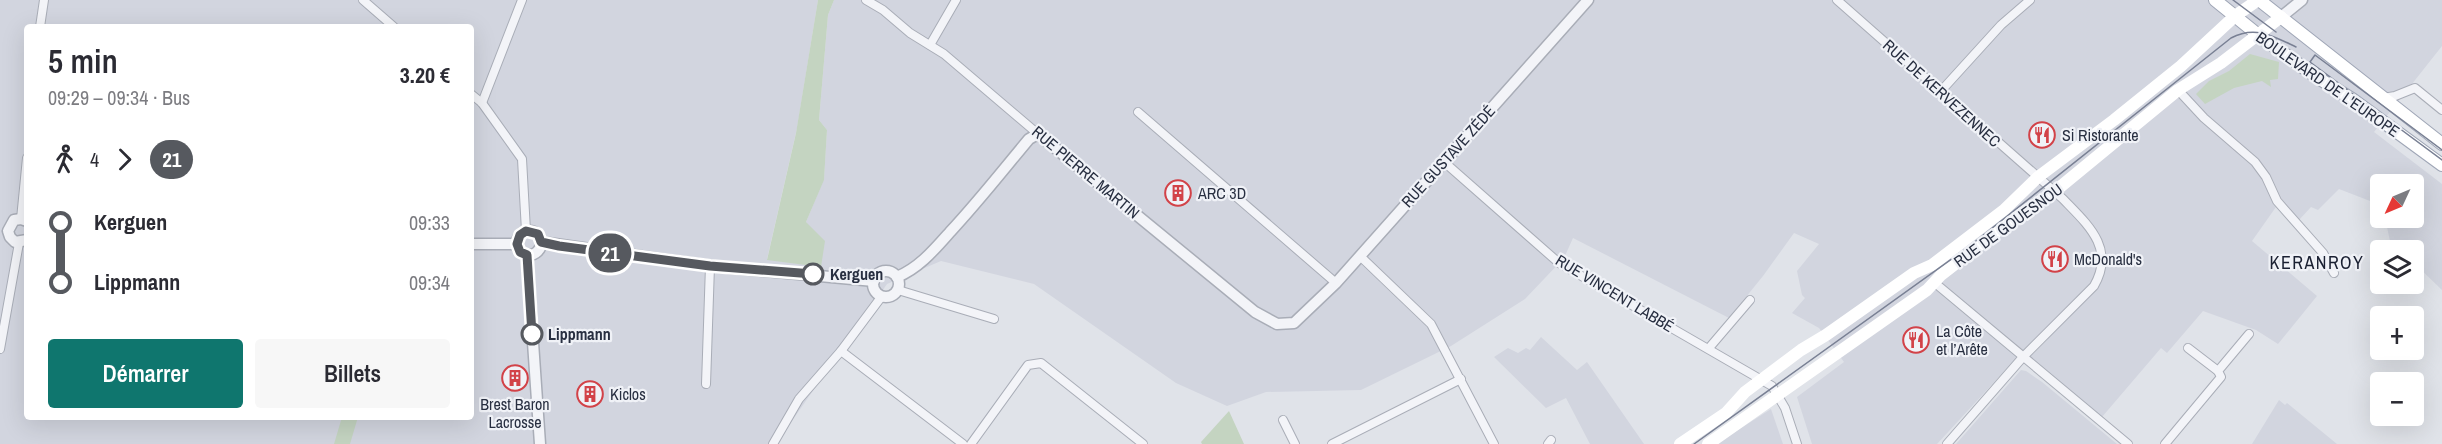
<!DOCTYPE html>
<html lang="fr">
<meta charset="utf-8">
<style>
body{margin:0;font-family:"Archivo Narrow",sans-serif;background:#f7f7f7;color:#2b2b33;height:100vh;display:flex;flex-direction:column;font-size:22px;white-space:nowrap}
*{box-sizing:border-box;margin:0}
p{font-size:20px;color:#7c7c81}
.icon{flex:none;width:33px;height:33px;fill:none;stroke:currentColor;stroke-width:2;stroke-linecap:round;stroke-linejoin:round}
.map{position:relative;flex:1;overflow:hidden}
.side{position:absolute;left:24px;top:24px;width:450px;height:396px;display:flex;flex-direction:column;background:#fff;border-radius:6px;box-shadow:0 6px 24px #0002}
.side>*{flex:none}
.badge{padding:0 12px;border-radius:20px;font-size:21px;line-height:39px}
.needle{width:39px;rotate:226deg}
.buttons{position:absolute;left:2370px;top:174px;display:grid;gap:12px}
.buttons a{display:grid;place-items:center;width:54px;height:54px;border-radius:6px;background:#fff;box-shadow:0 6px 24px #0002;font-size:30px}
.map>.badge{position:absolute;translate:-50% -50%;box-shadow:0 0 0 3px #fff}
.legs{display:flex;align-items:center;gap:9px;height:66px;padding:0 24px;font-size:20px}
.legs p{margin-inline-start:auto}
.head{display:flex;align-items:center;justify-content:space-between;height:102px;padding:0 24px}
h1{font-size:33px;font-weight:600;line-height:45px}
.button{display:flex;gap:12px;margin-top:auto;padding:12px 24px}
.button a{flex:1;height:69px;border-radius:6px;background:#0f766e;color:#fff;font-size:24px;font-weight:600;line-height:69px;text-align:center}
.button a+a{background:#f7f7f7;color:#2b2b33}
ul{padding:0 24px;list-style:none}
li{display:flex;align-items:center;gap:21px;height:60px;font-size:22px}
li i{display:grid;place-items:center;width:9px;height:100%;margin:0 8px;background:currentColor}
li i::after{content:'';width:15px;height:15px;margin:-8px;border:4px solid;border-radius:50%;background:#fff}
li p{margin-inline-start:auto}
li:first-child i{background:linear-gradient(#0000 50%,currentColor 0)}
li:last-child i{background:linear-gradient(currentColor 50%,#0000 0)}
.map>svg:first-child{display:block}
.built{fill:#d2d5df;fill-rule:evenodd}
.green{fill:#c4d4c1}
.lines{fill:none;stroke-linecap:round;stroke-linejoin:round}
.minor-casing{stroke:#a9adb7;stroke-width:10}
.tertiary-casing{stroke:#a9adb7;stroke-width:13}
.primary-casing{stroke:#9fa6b6;stroke-width:14}
.minor{stroke:#f3f4f8;stroke-width:8}
.tertiary{stroke:#f3f4f8;stroke-width:10}
.secondary{stroke:#fff;stroke-width:12}
.primary{stroke:#fff;stroke-width:12}
.tram{stroke:#798094;stroke-width:1.5}
.line-1-casing{stroke:#fff;stroke-width:14}
.line-1{stroke:#56595f;stroke-width:9}
.stop-1-dot{fill:#fff;stroke:#56595f;stroke-width:3}
.labels{text-anchor:middle;dominant-baseline:central;stroke-width:4.5;stroke-linejoin:round;paint-order:stroke}
.street-label{font-size:16px;fill:#282f41;stroke:#f0f2f7}
.poi-label{font-size:16px;fill:#282f41;stroke:#f0f2f7;text-anchor:start}
.stop-label{font-size:16px;font-weight:bold;fill:#282f41;stroke:#f0f2f7;text-anchor:start}
.neighbourhood-label{font-size:18px;letter-spacing:1.5px;fill:#1a2032;stroke:#f0f2f7}
</style>
<div class="map">
<svg width="2442" height="444" viewBox="0 0 2442 444">
<rect width="100%" height="100%" fill="#e0e3e9"/>
<g class="built">
<path d="M0,0H818L797,128L767,259L821,267L806,222L824,179L827,130L819,120L828,15L834,0H2442V46L2374,132L2442,184V290L2414,263V250H2400L2390,241L2385,218H2414V184H2380V210L2370,201L2339,189L2318,210L2311,207L2299,220L2276,207L2252,241L2317,296L2278,344L2256,330L2203,311L2167,353L2161,348L2102,417L2022,352L1937,444H1812L1797,397L1844,362L1819,328L1792,313L1805,298L1802,295L1797,271L1819,244L1794,233L1763,276L1729,318L1573,238L1564,258L1525,299L1451,346L1361,390L1266,392L1227,406L1176,383L1034,284L941,261L887,284L776,444H0ZM27,27H471V417H27Z"/>
<polygon points="1541,337 1577,370 1587,362 1644,444 1590,444 1566,398 1546,408 1494,357 1508,348 1518,353 1526,348 1530,350"/>
<polygon points="2021,370 2026,371 2042,382 2117,444 1956,444"/>
<polygon points="2279,400 2285,405 2287,403 2337,444 2252,444"/>
<polygon points="1771,409 1783,444 1716,444"/>
</g>
<g class="green">
<polygon points="818,0 834,0 828,15 819,120 827,130 824,180 806,222 825,241 821,267 767,260 796,133"/>
<polygon points="2250,54 2279,62 2278,79 2270,80 2271,87 2262,81 2234,88 2205,104 2196,94 2209,81 2229,71"/>
<polygon points="1229,411 1244,444 1202,444 1201,442"/>
<polygon points="342,417 358,417 350,444 334,444"/>
</g>
<g class="lines">
<g class="minor-casing">
<g id="minor">
<polyline points="363,0 394,27"/>
<polyline points="866,0 883,10 910,33 944,54 1038,134"/>
<path d="M1837,0L2063,199C2087,224 2116,248 2094,286L2023,357L1947,444"/>
<polyline points="40,27 44,0"/>
<polyline points="930,45 956,0"/>
<polyline points="2178,90 2204,118 2255,162 2266,177 2277,201 2323,253 2334,273"/>
<polyline points="1941,91 2001,25 2030,0"/>
<polyline points="471,94 482,103 522,159 526,231"/>
<polyline points="2383,98 2395,96 2415,88 2442,110"/>
<polyline points="482,103 522,0"/>
<polyline points="1138,112 1336,283"/>
<polyline points="1443,161 1559,263 1772,386 1785,408 1797,444"/>
<polyline points="21,219 27,158"/>
<polyline points="1360,256 1431,324 1494,444"/>
<polyline points="1935,283 2128,444"/>
<polyline points="898,290 994,319"/>
<polyline points="1709,348 1750,300"/>
<polyline points="2188,348 2218,371"/>
<polyline points="0,349 19,243"/>
<polyline points="841,351 963,444"/>
<polyline points="706,384 710,266"/>
<polyline points="1283,420 1295,444"/>
<polyline points="773,444 799,399 841,351 882,296"/>
<polyline points="971,444 1028,365 1041,363 1143,444"/>
<polyline points="1332,444 1461,379"/>
<polyline points="1548,444 1551,440"/>
<polyline points="2165,444 2221,377 2218,371 2249,334"/>
</g>
</g>
<g class="tertiary-casing">
<g id="tertiary">
<polyline points="2281,17 2302,0"/>
<polyline points="27,221 21,219 14,220 8,231 10,237 15,242 27,240"/>
<circle cx="529" cy="243" r="12"/>
<polyline points="541,242 710,266 874,281"/>
<polyline points="471,244 517,244"/>
<polyline points="527,255 540,444"/>
<circle cx="886" cy="284" r="13"/>
<path d="M897,277C919,268 934,250 950,232C978,202 1003,170 1029,139L1038,134L1255,312L1277,324L1294,323L1336,283L1588,0"/>
</g>
</g>
<g class="primary-casing">
<g id="primary">
<polyline points="2215,0 2257,34 2315,76 2352,99 2442,165"/>
<polyline points="2259,0 2442,144"/>
</g>
</g>
<use href="#minor" class="minor"/>
<use href="#tertiary" class="tertiary"/>
<g class="secondary">
<polyline points="1680,444 1726,413 1745,392 1801,350 1826,335 1914,273 1932,265 2004,210 2038,177 2114,120 2181,66 2235,16 2258,0"/>
<polyline points="1708,444 1927,290 1941,275 2013,219 2054,192 2178,90 2221,63 2281,17"/>
</g>
<use href="#primary" class="primary"/>
<g class="tram">
<polyline points="2233,0 2276,32"/>
<polyline points="2442,150 2315,55 2310,62 2442,160"/>
<path d="M1694,444L1967,248L2231,38C2255,25 2273,36 2296,47"/>
</g>
</g>
<g class="lines">
<g class="line-1-casing">
<polyline id="line-1" points="532,334 527,255 520,252 517,244 520,235 526,231 538,234 541,242 559,246 710,266 813,274"/>
</g>
<use href="#line-1" class="line-1"/>
</g>
<defs>
<g id="restaurant-ring" transform="scale(1.35)"><circle r="9.5" fill="#f0f2f7" stroke="#d24248" stroke-width="1.5"/><path d="M-5-6h1v4h1v-4h1v4h1v-4h1v5L-1.5 .5V6h-2V.5L-5-1ZM5-6V6H3V1.5H1.5Q1.5-4 5-6Z" fill="#d24248"/></g>
<g id="building-ring" transform="scale(1.35)"><circle r="9.5" fill="#f0f2f7" stroke="#d24248" stroke-width="1.5"/><path d="M-4-6H4V6H1V3H-1V6H-4ZM-2.5-4.3h1.7v1.8h-1.7ZM.8-4.3h1.7v1.8H.8ZM-2.5-1h1.7V.8h-1.7ZM.8-1h1.7V.8H.8Z" fill="#d24248"/></g>
</defs>
<g fill-rule="evenodd">
<use href="#restaurant-ring" x="2042" y="135"/>
<use href="#building-ring" x="1178" y="193"/>
<use href="#restaurant-ring" x="2055" y="259"/>
<use href="#restaurant-ring" x="1916" y="340"/>
<use href="#building-ring" x="515" y="378"/>
<use href="#building-ring" x="590" y="394"/>
</g>
<g class="stop-1-dot">
<circle cx="813" cy="274" r="10"/>
<circle cx="532" cy="334" r="10"/>
</g>
<g class="labels">
<g class="street-label">
<text transform="translate(2328 84) rotate(35)">BOULEVARD DE L'EUROPE</text>
<text transform="translate(1942 93) rotate(42)">RUE DE KERVEZENNEC</text>
<text transform="translate(1448 156) rotate(-48)">RUE GUSTAVE ZÉDÉ</text>
<text transform="translate(1086 172) rotate(40)">RUE PIERRE MARTIN</text>
<text transform="translate(2008 225) rotate(-36)">RUE DE GOUESNOU</text>
<text transform="translate(1615 293) rotate(31)">RUE VINCENT LABBÉ</text>
</g>
<g class="poi-label">
<text x="2062" y="135">Si Ristorante</text>
<text x="1198" y="193">ARC 3D</text>
<text x="2074" y="259">McDonald's</text>
<text x="1936" y="331">La Côte<tspan x="1936" dy="18">et l’Arête</tspan></text>
<text x="610" y="394">Kiclos</text>
<text x="515" y="404" text-anchor="middle">Brest Baron<tspan x="515" dy="18">Lacrosse</tspan></text>
</g>
<g class="stop-label">
<text x="830" y="274">Kerguen</text>
<text x="548" y="334">Lippmann</text>
</g>
<g class="neighbourhood-label">
<text x="2317" y="262">KERANROY</text>
</g>
</g>
</svg>
<div class="buttons">
<a><svg class="needle" viewBox="-14 -14 28 28"><path d="M0-13l5 13h-10z" fill="#e53935"/><path d="M0 13l5-13h-10z" fill="#7c7c81"/></svg></a>
<a><svg class="icon" aria-label="layers" viewBox="0 0 24 24"><path d="M12 4l9 5-9 5-9-5zM3 14l9 5 9-5"/></svg></a>
<a>+</a>
<a>−</a>
</div>
<b class="badge" style="left:610px;top:253px;background:#56595f;color:#fff">21</b>
<section class="side">
<div class="head"><div><h1>5 min</h1><p>09:29 – 09:34 · Bus</p></div><b>3.20 €</b></div>
<div class="legs"><svg class="icon" aria-label="walk" viewBox="0 0 24 24"><circle cx="13" cy="4" r="2"/><path d="M13 8l-2 6 4 7M11 14l-3 7M7 12l3-4h3l4 4"/></svg>4<svg class="icon" aria-label="forward" viewBox="0 0 24 24"><path d="M9 5l7 7-7 7"/></svg><b class="badge" style="background:#56595f;color:#fff">21</b></div>
<ul>
<li><i style="color:#56595f"></i><b>Kerguen</b><p>09:33</p></li>
<li><i style="color:#56595f"></i><b>Lippmann</b><p>09:34</p></li>
</ul>
<div class="button"><a>Démarrer</a><a>Billets</a></div>
</section>
</div>
